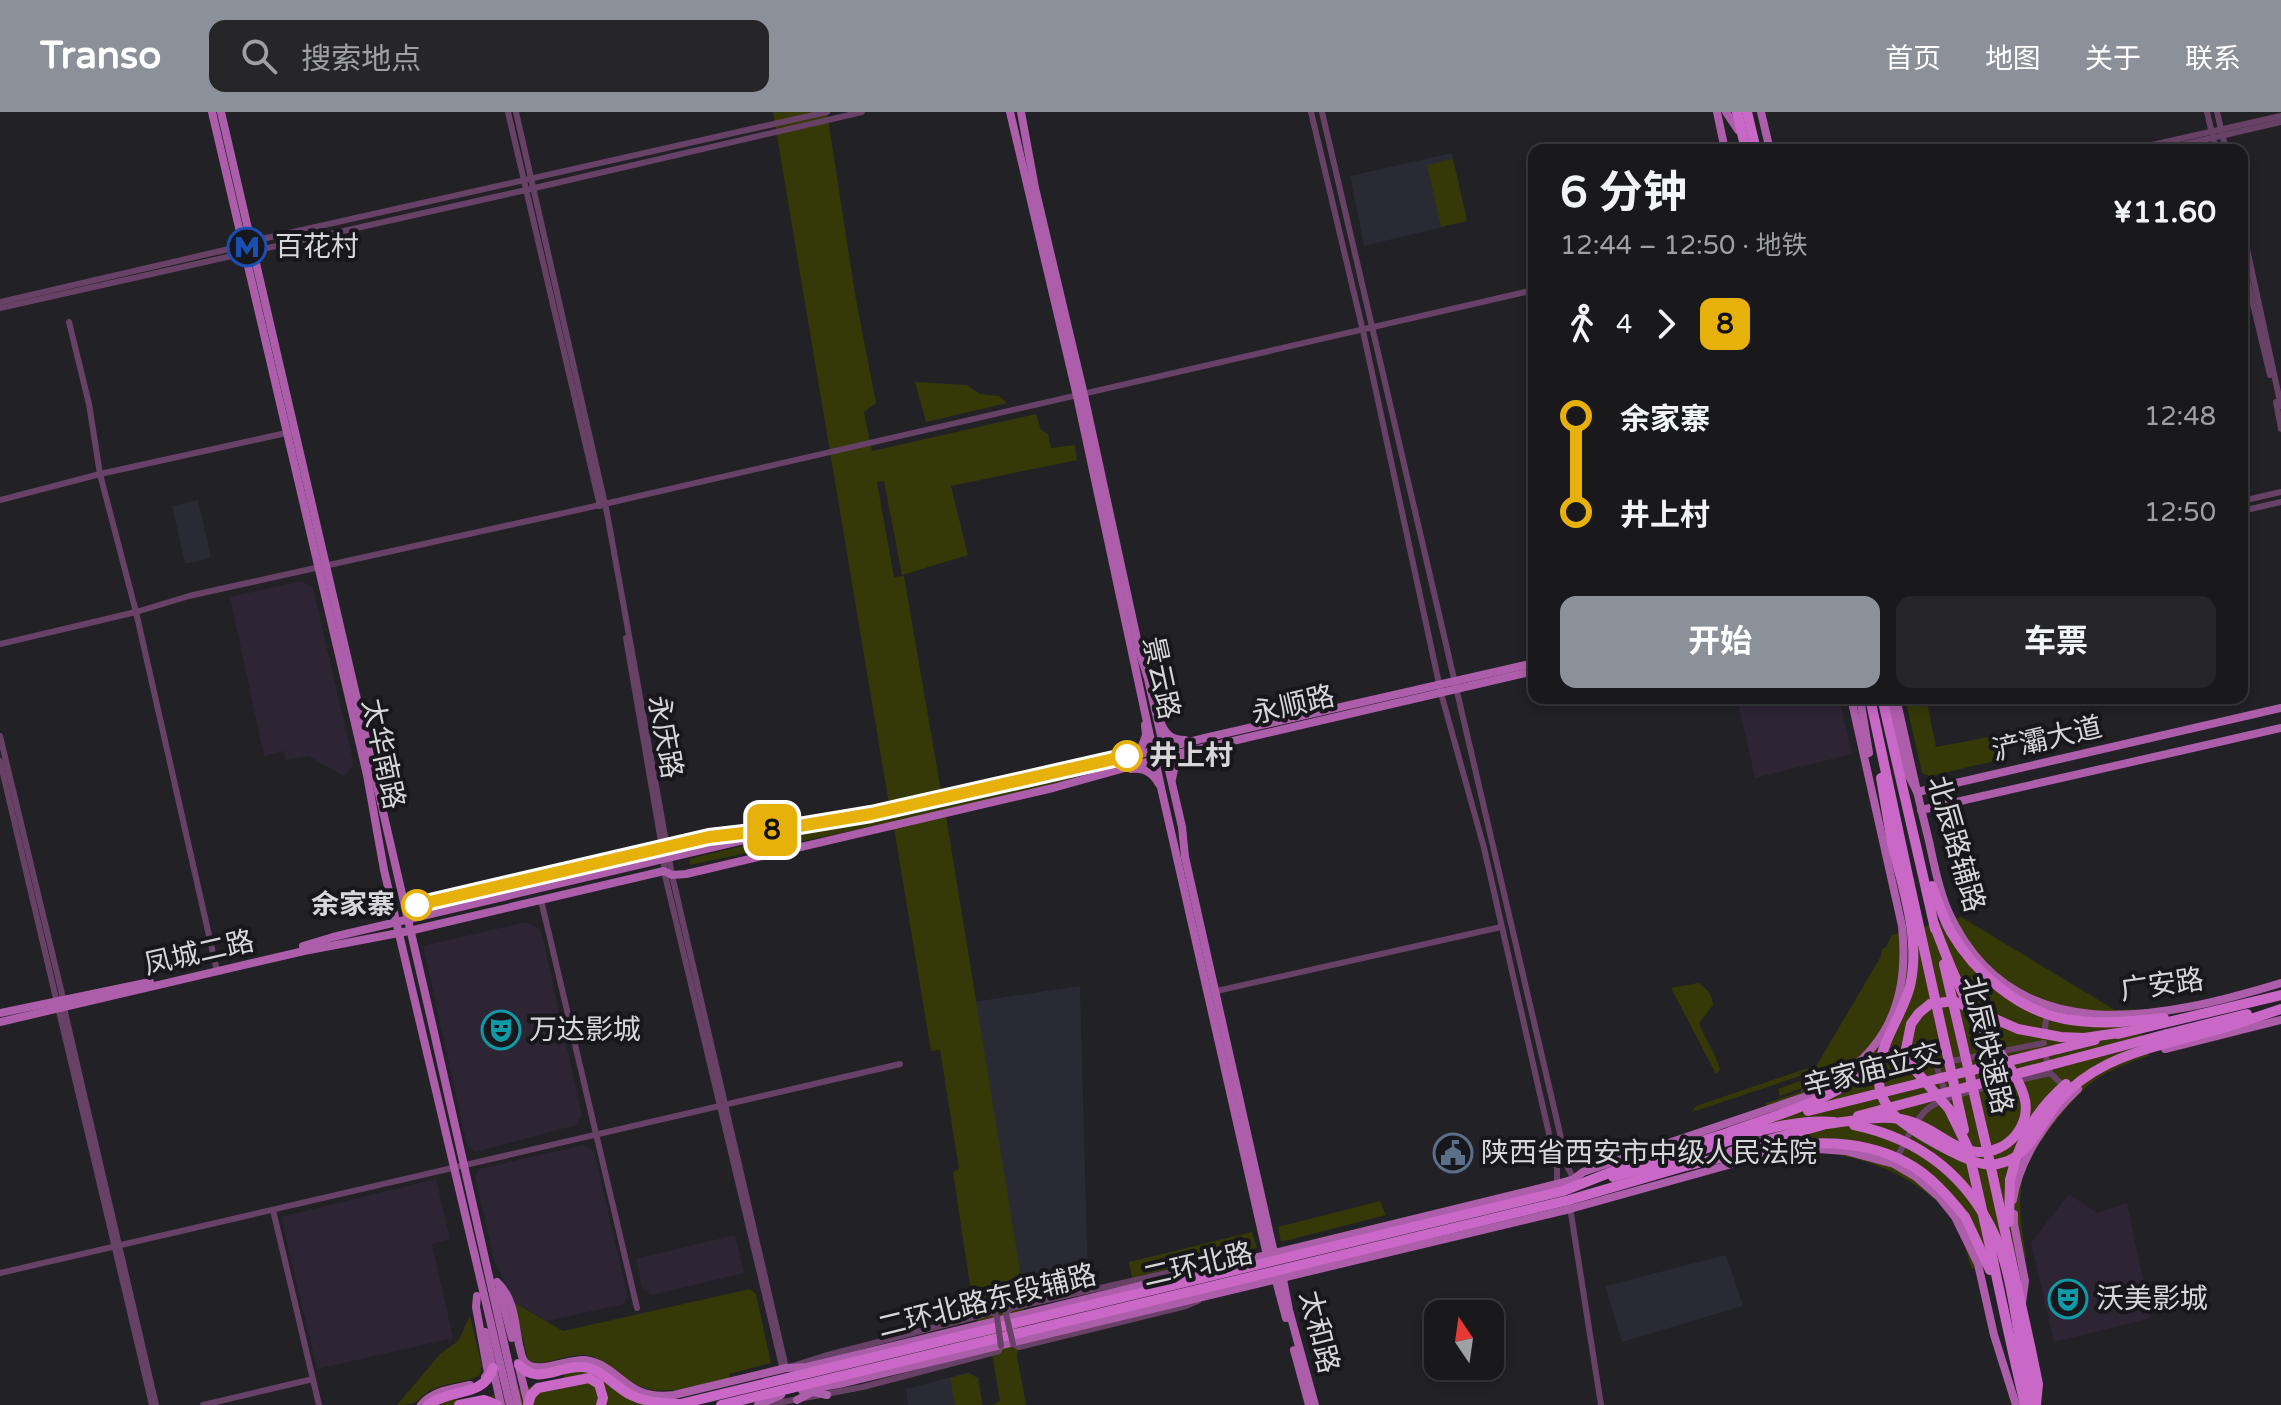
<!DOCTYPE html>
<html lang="zh">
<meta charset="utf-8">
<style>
body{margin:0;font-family:"Varela Round","Noto Sans SC",sans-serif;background:#262629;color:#f1f3f6;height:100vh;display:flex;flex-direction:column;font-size:30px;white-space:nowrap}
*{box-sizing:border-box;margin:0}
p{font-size:26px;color:#9fa0a3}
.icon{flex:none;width:44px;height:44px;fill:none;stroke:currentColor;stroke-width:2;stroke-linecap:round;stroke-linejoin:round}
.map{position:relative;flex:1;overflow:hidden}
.panel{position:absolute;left:1528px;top:32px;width:720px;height:560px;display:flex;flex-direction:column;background:#19191c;border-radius:16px;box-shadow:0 4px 12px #0003,0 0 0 2px #37383b}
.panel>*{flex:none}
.badge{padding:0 16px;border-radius:12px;font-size:28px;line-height:52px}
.needle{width:52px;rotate:347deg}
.controls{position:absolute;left:1424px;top:1188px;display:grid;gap:16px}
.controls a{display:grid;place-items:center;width:80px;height:80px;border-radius:16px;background:#19191c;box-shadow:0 4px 12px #0003,0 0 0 2px #37383b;font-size:40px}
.map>.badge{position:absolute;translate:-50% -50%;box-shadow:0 0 0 4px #fff}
.legs{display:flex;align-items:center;gap:12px;height:88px;padding:0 32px;font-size:26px}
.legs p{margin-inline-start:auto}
.overview{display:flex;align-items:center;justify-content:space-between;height:136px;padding:0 32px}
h1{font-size:44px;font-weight:700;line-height:60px}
.primary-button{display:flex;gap:16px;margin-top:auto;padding:16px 32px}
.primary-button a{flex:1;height:92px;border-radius:16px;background:#8c9099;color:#fff;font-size:32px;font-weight:700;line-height:92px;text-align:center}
.primary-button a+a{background:#262629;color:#f1f3f6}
ul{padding:0 32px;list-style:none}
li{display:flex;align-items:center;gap:28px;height:96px;font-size:30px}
li i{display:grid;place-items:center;width:12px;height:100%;margin:0 10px;background:currentColor}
li i::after{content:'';width:20px;height:20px;margin:-10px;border:6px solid;border-radius:50%;background:#19191c}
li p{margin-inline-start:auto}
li:first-child i{background:linear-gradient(#0000 50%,currentColor 0)}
li:last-child i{background:linear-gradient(currentColor 50%,#0000 0)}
header{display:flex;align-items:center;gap:48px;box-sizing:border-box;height:112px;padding:0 40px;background:#8c9099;color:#fff}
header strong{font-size:38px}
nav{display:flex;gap:44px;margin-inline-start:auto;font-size:28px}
.search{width:560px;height:72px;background:#262629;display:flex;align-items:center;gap:20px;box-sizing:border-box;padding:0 28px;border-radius:16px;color:#9fa0a3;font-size:30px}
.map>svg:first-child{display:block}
.commercial{fill:#2e2534}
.built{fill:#292a33}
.green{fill:#353907}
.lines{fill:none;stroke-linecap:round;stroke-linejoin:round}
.minor{stroke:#684266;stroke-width:6}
.major{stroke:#ad5eaa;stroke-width:8}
.highway{stroke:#c968c6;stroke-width:10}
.minor-bridge{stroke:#684266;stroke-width:6}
.highway-bridge{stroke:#c968c6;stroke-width:10}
.line-1-casing{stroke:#fff;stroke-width:18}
.line-1{stroke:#e6b10b;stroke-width:12}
.stop-1-dot{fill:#fff;stroke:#e6b10b;stroke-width:4}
.labels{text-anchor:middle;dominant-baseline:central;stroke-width:8;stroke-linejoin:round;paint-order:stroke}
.poi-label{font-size:28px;fill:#d7d7da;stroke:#18181c;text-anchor:start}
.street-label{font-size:28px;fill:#d7d7da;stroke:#18181c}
.stop-label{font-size:28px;font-weight:bold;fill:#d7d7da;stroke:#18181c;text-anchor:start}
</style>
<header>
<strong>Transo</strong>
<div class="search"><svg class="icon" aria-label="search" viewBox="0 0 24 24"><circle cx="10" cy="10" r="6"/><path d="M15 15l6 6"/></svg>搜索地点</div>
<nav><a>首页</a><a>地图</a><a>关于</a><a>联系</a></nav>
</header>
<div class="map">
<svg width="2281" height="1293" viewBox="0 0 2281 1293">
<rect width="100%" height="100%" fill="#212126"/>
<g class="commercial">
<polygon points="301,469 313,476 354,653 344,664 308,644 286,648 284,639 264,644 230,485"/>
<polygon points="1737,586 1839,586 1852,642 1755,666"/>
<polygon points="526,810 541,818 582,1004 576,1013 475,1040 467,1033 423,834"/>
<polygon points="584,1033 594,1039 628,1186 623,1192 547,1209 515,1191 494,1148 475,1065 479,1057"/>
<polygon points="436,1067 450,1127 432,1132 453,1226 317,1257 281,1105"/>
<polygon points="2069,1082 2097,1101 2127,1091 2151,1206 2054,1230 2031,1131"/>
<polygon points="735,1123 744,1161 652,1183 642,1176 636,1147"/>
</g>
<g class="built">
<polygon points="1452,41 1467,109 1364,134 1350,64"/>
<polygon points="198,388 211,446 185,452 172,394"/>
<polygon points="1080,874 1088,1171 1009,1187 959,892"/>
<polygon points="1726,1143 1743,1194 1622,1230 1605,1174"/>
<polygon points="969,1260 979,1266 983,1293 908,1293 906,1277"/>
</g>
<g class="green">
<polygon points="773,0 827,0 855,182 876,291 864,300 872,339 1036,302 1041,318 1048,322 1051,336 1075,333 1077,348 951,374 968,443 902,463 884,369 877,370 894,465 904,464 942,685 1043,663 1126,650 1046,674 945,698 1025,1189 1017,1244 1026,1293 992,1293 1000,1289 993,1247 974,1200 953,1060 959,1057 940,938 931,939 893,710 690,753 689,747 890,698"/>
<polygon points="1453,47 1467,109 1441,115 1427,53"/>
<polygon points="915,270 967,273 980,282 999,284 1007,291 926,310"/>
<polygon points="1905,586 1926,586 1936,635 1994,624 1999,648 1930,664 1922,661"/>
<path d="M1961,805L2115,898L2134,897L2149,944C2131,950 2114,956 2098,966C2074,982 2030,1038 2023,1065C2017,1091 2022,1119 2026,1145L1972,1157C1967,1143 1964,1128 1958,1116C1935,1071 1857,1038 1809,1041C1799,1042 1789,1045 1779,1047L1766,991L1800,980L1802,976L1780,984L1778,977L1808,966L1812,960L1692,1000L1696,994L1817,953L1881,844L1882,837L1886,835L1892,823Z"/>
<path d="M1698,871C1708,877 1712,882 1713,893L1699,911C1705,928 1716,941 1720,958L1716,962L1671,876Z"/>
<polygon points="1380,1089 1386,1103 1281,1130 1278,1115"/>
<polygon points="1252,1120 1257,1136 1132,1166 1129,1150"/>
<path d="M750,1177L756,1182L771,1251L729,1262V1266C699,1272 661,1288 633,1271C619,1263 607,1249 591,1244C570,1239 550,1254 530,1250L527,1245L515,1191L563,1219Z"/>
<path d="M470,1204L482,1254L480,1263C467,1271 451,1270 436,1276C416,1284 424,1293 397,1293L440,1242L458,1229Z"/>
<polygon points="580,1257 654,1293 433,1293 456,1285 458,1291 564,1267 563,1261"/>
<polygon points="969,1261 978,1267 982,1293 955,1293 950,1266"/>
</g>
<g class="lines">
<g class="minor">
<polyline points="508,0 600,394"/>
<polyline points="516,0 607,401 672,763 786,1256 824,1244 994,1200 997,1205"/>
<polyline points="1311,0 1363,219 1441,581 1484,736 1557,1057 1557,1072"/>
<polyline points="1322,0 1568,1056 1574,1067"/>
<polyline points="2207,0 2216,38"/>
<polyline points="2217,0 2226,38"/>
<polyline points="2130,38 2281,4"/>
<polyline points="2160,38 2281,10"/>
<polyline points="2242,114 2281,294"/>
<polyline points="2242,146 2270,263"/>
<polyline points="0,190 242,134 262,127 827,0"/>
<polyline points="0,196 526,78 862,0"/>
<polyline points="69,210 89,292 100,362 136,500 217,859"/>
<polyline points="2276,290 2281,317"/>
<polyline points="0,388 100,362 291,320"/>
<polyline points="2242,389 2281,380"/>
<polyline points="2242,399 2281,390"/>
<polyline points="626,526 664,747 664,759 782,1254"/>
<polyline points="0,532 136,500 189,484 600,393 1534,178"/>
<polyline points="0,624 62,882 64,896 156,1293"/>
<polyline points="0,649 152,1293"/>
<polyline points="541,788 637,1196"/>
<polyline points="1212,880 1501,815"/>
<polyline points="2044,924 2047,900"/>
<polyline points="1876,932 1936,952 2044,931"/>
<polyline points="2045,940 2050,961 2064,974"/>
<polyline points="1936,952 1946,983"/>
<path d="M1896,1047C1906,1030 1914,1007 1930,995C1950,980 2023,968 2050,961"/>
<polyline points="1570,1095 1601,1293"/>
<polyline points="273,1098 319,1293"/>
<polyline points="0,1161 900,952"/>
<polyline points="1006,1202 1011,1196 1189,1156 1200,1157"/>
<polyline points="1013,1232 1019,1235 1186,1194 1198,1189"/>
<polyline points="203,1293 313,1267"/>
<polyline points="767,1293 863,1275 999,1239 1001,1234"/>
</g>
<g class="major">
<polyline points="212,0 367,663 384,758 510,1293"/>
<polyline points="221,0 431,907 518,1293"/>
<polyline points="1010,0 1077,284 1162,680 1267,1143"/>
<polyline points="1021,0 1035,76 1084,283 1140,541 1148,567 1182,715 1185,745 1274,1141"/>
<polyline points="1717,0 1725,38"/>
<polyline points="1726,0 1738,18"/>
<polyline points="1761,0 1770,38"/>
<polyline points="1860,586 1869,641"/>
<polyline points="1889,586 1906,658 1917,680 2281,596"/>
<path d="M1896,586C1907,634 1917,682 1929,729C1934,753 1939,777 1948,799C2012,942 2162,907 2281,871"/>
<path d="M1160,609C1165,622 1171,628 1185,628"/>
<polyline points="1127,641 1142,634 1146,623 1145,613"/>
<path d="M1131,657C1144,655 1153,661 1159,672"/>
<polyline points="1172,667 1175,653 1188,643"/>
<polyline points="1921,698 2281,616"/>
<polyline points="303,834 333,825 944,681 1053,657 1124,646 1209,625 1534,551"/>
<polyline points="0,901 150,870"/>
<polyline points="0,910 304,839 409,819 664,759 672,763 686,762 1053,676 1164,645 1534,559"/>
<polyline points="2165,937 2281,908"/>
<path d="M2013,1088C2019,1047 2048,1005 2078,977"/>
<polyline points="2014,1102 2014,1112 2025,1169 2022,1191"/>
<polyline points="1282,1162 1289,1198 1315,1293"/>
<polyline points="1275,1165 1286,1206"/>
<path d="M497,1170C514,1185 515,1211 519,1233C521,1239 521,1246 525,1250C536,1264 569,1246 585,1248C621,1253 625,1290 674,1283L786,1256L807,1255L1557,1072L1574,1067L1583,1060L1804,985C1880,951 1911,897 1902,814L1851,586"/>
<polyline points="499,1177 512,1226"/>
<polyline points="477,1184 476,1195 488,1261 485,1265"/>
<polyline points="485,1220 501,1293"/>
<polyline points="1294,1238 1309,1293"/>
<polyline points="518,1251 528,1292"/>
<polyline points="802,1278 839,1272 1570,1097 1768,1042 1818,1037 1845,1039 1894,1052 1916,1065 1939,1085 1955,1105 1978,1152 1994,1223 2016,1293"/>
<polyline points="809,1279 827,1283"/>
<polyline points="797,1288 814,1279"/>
<path d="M421,1293C433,1278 452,1277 470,1273"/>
<polyline points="758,1293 781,1283"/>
</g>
<g class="highway">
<polyline points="1737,0 1746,38"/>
<polyline points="1747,0 1756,38"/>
<polyline points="1870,586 1909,769"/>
<polyline points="1882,586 1926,777"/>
<polyline points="1881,666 1892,731"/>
<polyline points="2118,922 2281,883"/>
<polyline points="2167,922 2247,902"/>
<polyline points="2168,931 2227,915 2281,897"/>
<polyline points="2058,937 2095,928"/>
<polyline points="1986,1033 2031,1238 2038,1272 2036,1293"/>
<polyline points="1731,1040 1764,1029"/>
<path d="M1969,1041C1989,1125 2005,1209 2025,1293"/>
<polyline points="1626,1053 1737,1018"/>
<polyline points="1613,1065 1667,1050 1736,1026"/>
<polyline points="1965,1105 1990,1158"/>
<polyline points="2009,1110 2010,1068"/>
<polyline points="2024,1251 2033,1291"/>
<path d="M519,1253C537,1274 559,1253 583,1255C601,1256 616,1276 631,1283C647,1291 664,1291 680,1292"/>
<path d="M428,1293C450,1276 484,1286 493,1256"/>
<polyline points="459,1293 484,1288 497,1293"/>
<polyline points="528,1293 531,1283 538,1276 589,1266 599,1272 603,1286 601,1293"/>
<polyline points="676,1293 1563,1079 1629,1053"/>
<polyline points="721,1293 1569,1088 1689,1053"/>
</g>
<g class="minor-bridge">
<polyline points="1006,1202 1013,1232"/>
<polyline points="997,1205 1001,1234"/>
</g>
<g class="highway-bridge">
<path d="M1892,731C1903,776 1921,827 1910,874C1902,906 1875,936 1879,971C1880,982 1886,995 1894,1003C1909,1018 1963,1049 1984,1052C1992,1053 2000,1052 2008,1049C2031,1039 2042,1009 2058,990C2087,956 2126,942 2168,931"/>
<polyline points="1909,769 1964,1018"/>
<path d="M1932,774C1938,790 1943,806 1951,820C1975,861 2018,898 2065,907C2097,913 2132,910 2164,906"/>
<polyline points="1926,777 1935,817"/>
<polyline points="1944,852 1986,1033"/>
<polyline points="1808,999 2058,937"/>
<polyline points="1858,1004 2167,922"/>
<path d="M1827,1012C1854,1009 1886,1001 1912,1010C1935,1017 1953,1038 1978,1040C2007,1042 2033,1013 2024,984C2016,958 1993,934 1979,911C1960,880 1947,847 1934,812"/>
<path d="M1854,1013C1921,1027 1968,1064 1996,1126C2012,1163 2016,1212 2024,1251"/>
<path d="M1730,1020C1781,1001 1842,987 1880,945"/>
<path d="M1736,1026C1768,1016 1801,1007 1834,1010"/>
<polyline points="1764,1029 1823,1013"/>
<polyline points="1968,1036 1949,997 1909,951 1906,937 1911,912 1919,901 1930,892 1954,889 2018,917 2061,925 2084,926 2125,920"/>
<path d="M1684,1054C1755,1039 1838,1013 1907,1051C1930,1063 1949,1085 1965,1105"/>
<path d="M2010,1068C2020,1027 2034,1000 2066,972"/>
</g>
</g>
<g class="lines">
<g class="line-1-casing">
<polyline id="line-1" points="417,793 709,725 793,715 871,702 1127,644"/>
</g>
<use href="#line-1" class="line-1"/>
</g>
<defs>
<g id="metro-ring" transform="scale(2)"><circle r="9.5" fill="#18181c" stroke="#1a4fb4" stroke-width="1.5"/><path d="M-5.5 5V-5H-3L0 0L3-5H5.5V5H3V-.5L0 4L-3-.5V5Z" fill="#1a4fb4"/></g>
<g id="theatre-ring" transform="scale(2)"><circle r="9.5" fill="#18181c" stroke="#0f9aa8" stroke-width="1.5"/><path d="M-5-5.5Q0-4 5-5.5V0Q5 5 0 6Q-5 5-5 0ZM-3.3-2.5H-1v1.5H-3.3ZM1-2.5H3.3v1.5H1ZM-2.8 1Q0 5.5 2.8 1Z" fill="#0f9aa8"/></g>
<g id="civic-ring" transform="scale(2)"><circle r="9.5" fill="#18181c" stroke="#5c6f8a" stroke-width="1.5"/><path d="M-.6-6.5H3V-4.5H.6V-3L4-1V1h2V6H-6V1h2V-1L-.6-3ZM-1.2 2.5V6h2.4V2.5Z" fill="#5c6f8a"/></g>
</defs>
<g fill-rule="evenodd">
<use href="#metro-ring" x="247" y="135"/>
<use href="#theatre-ring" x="501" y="918"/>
<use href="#civic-ring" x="1453" y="1041"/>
<use href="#theatre-ring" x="2068" y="1187"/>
</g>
<g class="stop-1-dot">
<circle cx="1127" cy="644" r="14"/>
<circle cx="417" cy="793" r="14"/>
</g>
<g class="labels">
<g class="poi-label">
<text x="275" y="135">百花村</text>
<text x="529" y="918">万达影城</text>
<text x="1481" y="1041">陕西省西安市中级人民法院</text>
<text x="2096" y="1187">沃美影城</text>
</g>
<g class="street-label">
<text transform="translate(1161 566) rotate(78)">景云路</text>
<text transform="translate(1293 593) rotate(-13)">永顺路</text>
<text transform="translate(665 625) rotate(80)">永庆路</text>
<text transform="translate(2047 627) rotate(-13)">浐灞大道</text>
<text transform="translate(383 642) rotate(78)">太华南路</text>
<text transform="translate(1956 732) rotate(74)">北辰路辅路</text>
<text transform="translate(199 841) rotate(-13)">凤城二路</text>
<text transform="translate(2162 873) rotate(-8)">广安路</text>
<text transform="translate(1987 933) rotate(77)">北辰快速路</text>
<text transform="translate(1872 958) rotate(-14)">辛家庙立交</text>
<text transform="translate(1198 1153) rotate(-13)">二环北路</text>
<text transform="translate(987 1189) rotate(-14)">二环北路东段辅路</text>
<text transform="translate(1319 1220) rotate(76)">太和路</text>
</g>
<g class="stop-label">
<text x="1149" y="644">井上村</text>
<text x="395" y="793" text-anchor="end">余家寨</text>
</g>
</g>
</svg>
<div class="controls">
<a><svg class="needle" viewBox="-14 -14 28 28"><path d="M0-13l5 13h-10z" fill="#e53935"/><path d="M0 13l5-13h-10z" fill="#9fa0a3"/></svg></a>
</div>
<b class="badge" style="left:772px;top:718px;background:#e6b10b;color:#111">8</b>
<section class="panel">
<div class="overview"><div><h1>6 分钟</h1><p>12:44 – 12:50 · 地铁</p></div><b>¥11.60</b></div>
<div class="legs"><svg class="icon" aria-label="walk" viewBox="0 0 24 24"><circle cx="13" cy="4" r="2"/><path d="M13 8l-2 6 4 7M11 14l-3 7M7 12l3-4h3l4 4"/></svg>4<svg class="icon" aria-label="forward" viewBox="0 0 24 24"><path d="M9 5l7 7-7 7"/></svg><b class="badge" style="background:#e6b10b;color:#111">8</b></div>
<ul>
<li><i style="color:#e6b10b"></i><b>余家寨</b><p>12:48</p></li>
<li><i style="color:#e6b10b"></i><b>井上村</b><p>12:50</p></li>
</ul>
<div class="primary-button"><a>开始</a><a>车票</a></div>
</section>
</div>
